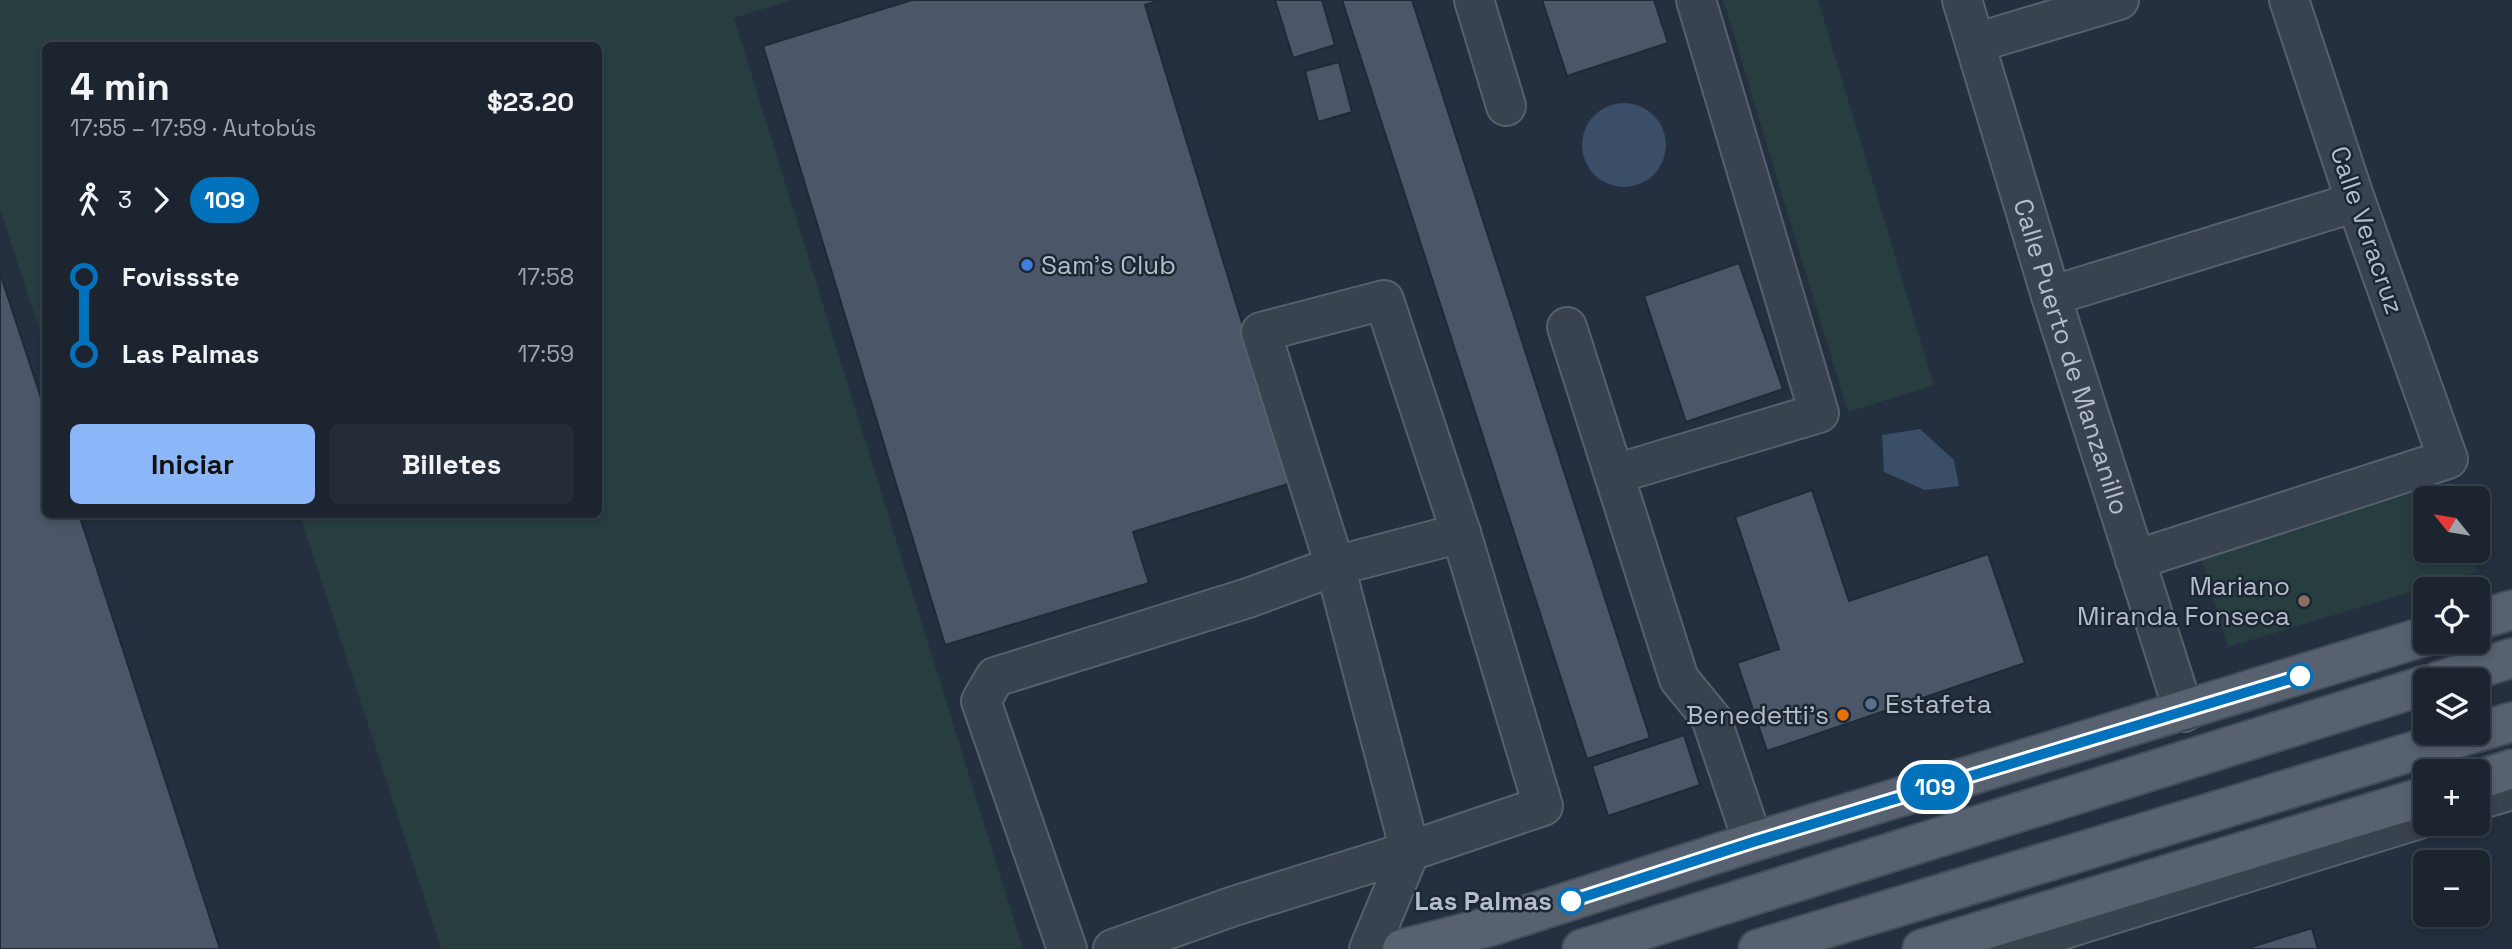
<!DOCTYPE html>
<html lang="es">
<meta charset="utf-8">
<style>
body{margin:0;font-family:"Space Grotesk",sans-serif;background:#242c37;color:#f1f3f6;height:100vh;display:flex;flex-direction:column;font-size:26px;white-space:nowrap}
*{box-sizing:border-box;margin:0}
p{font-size:23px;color:#a0a4aa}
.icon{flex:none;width:38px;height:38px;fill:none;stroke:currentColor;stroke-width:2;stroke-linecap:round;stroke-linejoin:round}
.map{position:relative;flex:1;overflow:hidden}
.panel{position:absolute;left:42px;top:42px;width:560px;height:476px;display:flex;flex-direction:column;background:#1b242f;border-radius:10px;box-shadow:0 4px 10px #0003,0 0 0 2px #39414b}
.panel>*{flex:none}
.badge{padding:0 14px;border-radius:23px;font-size:24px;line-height:46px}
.needle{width:46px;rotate:300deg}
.fabs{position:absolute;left:2413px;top:486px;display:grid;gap:14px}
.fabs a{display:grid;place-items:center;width:77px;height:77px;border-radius:10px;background:#1b242f;box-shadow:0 4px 10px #0003,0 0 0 2px #39414b;font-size:35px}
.map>.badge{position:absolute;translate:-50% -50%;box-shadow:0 0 0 4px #fff}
.legs{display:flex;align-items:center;gap:10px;height:77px;padding:0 28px;font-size:23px}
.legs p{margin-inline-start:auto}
.headline{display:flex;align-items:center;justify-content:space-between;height:119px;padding:0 28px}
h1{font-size:38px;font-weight:600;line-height:52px}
.cta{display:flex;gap:14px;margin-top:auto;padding:14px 28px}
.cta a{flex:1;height:80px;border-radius:10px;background:#8bb7f8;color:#111;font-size:28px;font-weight:600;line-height:80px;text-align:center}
.cta a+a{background:#242c37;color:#f1f3f6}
ul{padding:0 28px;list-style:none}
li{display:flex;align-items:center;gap:24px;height:77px;font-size:26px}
li i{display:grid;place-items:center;width:10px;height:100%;margin:0 9px;background:currentColor}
li i::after{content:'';width:18px;height:18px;margin:-9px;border:5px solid;border-radius:50%;background:#1b242f}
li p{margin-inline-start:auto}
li:first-child i{background:linear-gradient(#0000 50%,currentColor 0)}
li:last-child i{background:linear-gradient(currentColor 50%,#0000 0)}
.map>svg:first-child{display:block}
.green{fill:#273d40}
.water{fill:#3a4e68}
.building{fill:#4b5768;stroke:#202936;stroke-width:2}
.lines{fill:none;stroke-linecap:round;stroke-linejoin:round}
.minor-casing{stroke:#57606d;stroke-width:42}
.major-casing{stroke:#424b58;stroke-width:42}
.minor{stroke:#39424f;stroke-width:38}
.major{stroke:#57616f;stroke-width:38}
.line-1-casing{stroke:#fff;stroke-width:16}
.line-1{stroke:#0072bc;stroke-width:10}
.shop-dot{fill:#3f7fe0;stroke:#1d2734;stroke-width:2.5}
.education-dot{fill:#8d6e63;stroke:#1d2734;stroke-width:2.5}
.stop-1-dot{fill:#fff;stroke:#0072bc;stroke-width:3.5}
.service-dot{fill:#5c6f8a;stroke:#1d2734;stroke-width:2.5}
.food-dot{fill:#e8710a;stroke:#1d2734;stroke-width:2.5}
.labels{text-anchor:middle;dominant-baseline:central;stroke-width:5;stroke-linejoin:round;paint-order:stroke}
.street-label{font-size:26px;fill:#b5bdca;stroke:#1d2734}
.poi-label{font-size:26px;fill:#b5bdca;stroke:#1d2734;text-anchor:start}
.stop-label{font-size:26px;font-weight:bold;fill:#b5bdca;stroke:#1d2734;text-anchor:end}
</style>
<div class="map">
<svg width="2512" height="949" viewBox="0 0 2512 949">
<rect width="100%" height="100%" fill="#24303f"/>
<g class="green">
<polygon points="0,0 791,0 734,18 1023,949 441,949 300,515 598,514 598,46 46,46 45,347 0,209"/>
<polygon points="1723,0 1818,0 1934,385 1848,412"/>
<polygon points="2451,482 2456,499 2426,499 2426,551 2471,551 2477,572 2228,647 2201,558"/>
</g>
<g class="water">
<circle cx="1624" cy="145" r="42"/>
<polygon points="1920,429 1954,460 1959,486 1925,490 1884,472 1882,435"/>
</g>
<g class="building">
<polygon points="912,0 1160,0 1145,5 1291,483 1133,532 1149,583 945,645 763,46"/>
<polygon points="1275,0 1322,0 1335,45 1293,58"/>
<polygon points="1342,0 1412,0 1650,738 1587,759"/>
<polygon points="1542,0 1654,0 1668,43 1567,76"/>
<polygon points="1339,62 1352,112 1318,122 1305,71"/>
<polygon points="1739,263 1783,389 1686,422 1644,296"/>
<polygon points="0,273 46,413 46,514 79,514 220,949 0,949"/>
<polygon points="1812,490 1849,601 1988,554 2025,663 1767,751 1737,663 1779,649 1735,517"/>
<polygon points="1684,735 1700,785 1608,816 1592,766"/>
<polygon points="2312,928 2318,949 2245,949"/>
</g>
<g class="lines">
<g class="minor-casing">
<g id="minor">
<polyline points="1474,0 1506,106"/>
<path id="s1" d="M1962,0L2051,296L2184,712"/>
<polyline points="1975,43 2119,0"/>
<polyline points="2051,296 2356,202"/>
<polyline points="1567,327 1679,679 1711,718 1753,842"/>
<polyline points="1615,474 1819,413 1696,0"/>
<polyline points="2135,560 2448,459 2356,202 2289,0"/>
<polyline points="2478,800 2512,790"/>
<polyline points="1067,949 981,701 995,677 1248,598 1335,566 1461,533 1384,300 1261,332 1335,566 1410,851 1369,949"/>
<polyline points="1113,949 1234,906 1410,851 1543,806 1461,533"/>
<polyline points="2000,949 2426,817"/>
</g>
</g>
<g class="major-casing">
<g id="major">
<polyline points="2478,620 2512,610"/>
<polyline points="2439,681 2512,658"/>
<polyline points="2478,732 2512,722"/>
<polyline points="2478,780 2512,769"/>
<polyline points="1402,949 1492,926 1753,842 2426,636"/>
<polyline points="1582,949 2426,685"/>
<polyline points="1758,949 2474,733"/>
<polyline points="1922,949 2426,796"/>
</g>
</g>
<use href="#minor" class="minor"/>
<use href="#major" class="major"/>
</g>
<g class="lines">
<g class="line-1-casing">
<polyline id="line-1" points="1571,901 1753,842 2300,676"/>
</g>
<use href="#line-1" class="line-1"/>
</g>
<circle class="shop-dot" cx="1027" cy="265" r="7"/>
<circle class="education-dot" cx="2304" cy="601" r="7"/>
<g class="stop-1-dot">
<circle cx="2300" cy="676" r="12"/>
<circle cx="1571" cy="901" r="12"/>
</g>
<circle class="service-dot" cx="1871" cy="704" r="7"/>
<circle class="food-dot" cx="1843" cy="715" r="7"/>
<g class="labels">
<g class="street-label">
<text transform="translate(2367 230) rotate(71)">Calle Veracruz</text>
<text stroke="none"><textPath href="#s1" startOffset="373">Calle Puerto de Manzanillo</textPath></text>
</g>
<g class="poi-label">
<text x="1041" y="265">Sam's Club</text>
<text x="2290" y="586" text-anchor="end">Mariano<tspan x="2290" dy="30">Miranda Fonseca</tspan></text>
<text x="1885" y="704">Estafeta</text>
<text x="1829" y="715" text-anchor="end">Benedetti's</text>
</g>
<g class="stop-label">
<text x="1552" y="901">Las Palmas</text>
</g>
</g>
</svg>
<div class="fabs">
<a><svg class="needle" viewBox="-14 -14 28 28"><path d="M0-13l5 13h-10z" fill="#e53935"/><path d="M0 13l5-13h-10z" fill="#a0a4aa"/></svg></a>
<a><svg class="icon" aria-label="locate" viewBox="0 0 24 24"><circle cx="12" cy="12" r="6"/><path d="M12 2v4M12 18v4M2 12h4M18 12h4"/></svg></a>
<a><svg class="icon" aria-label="layers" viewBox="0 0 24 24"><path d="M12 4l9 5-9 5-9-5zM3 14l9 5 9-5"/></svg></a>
<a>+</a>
<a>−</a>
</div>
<b class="badge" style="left:1935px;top:787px;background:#0072bc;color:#fff">109</b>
<section class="panel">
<div class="headline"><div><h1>4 min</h1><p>17:55 – 17:59 · Autobús</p></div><b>$23.20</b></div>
<div class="legs"><svg class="icon" aria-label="walk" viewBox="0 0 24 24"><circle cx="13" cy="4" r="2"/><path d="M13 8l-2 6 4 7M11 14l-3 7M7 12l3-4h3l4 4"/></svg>3<svg class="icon" aria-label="forward" viewBox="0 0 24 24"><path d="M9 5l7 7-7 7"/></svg><b class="badge" style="background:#0072bc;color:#fff">109</b></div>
<ul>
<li><i style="color:#0072bc"></i><b>Fovissste</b><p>17:58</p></li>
<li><i style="color:#0072bc"></i><b>Las Palmas</b><p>17:59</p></li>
</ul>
<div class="cta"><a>Iniciar</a><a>Billetes</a></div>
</section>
</div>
